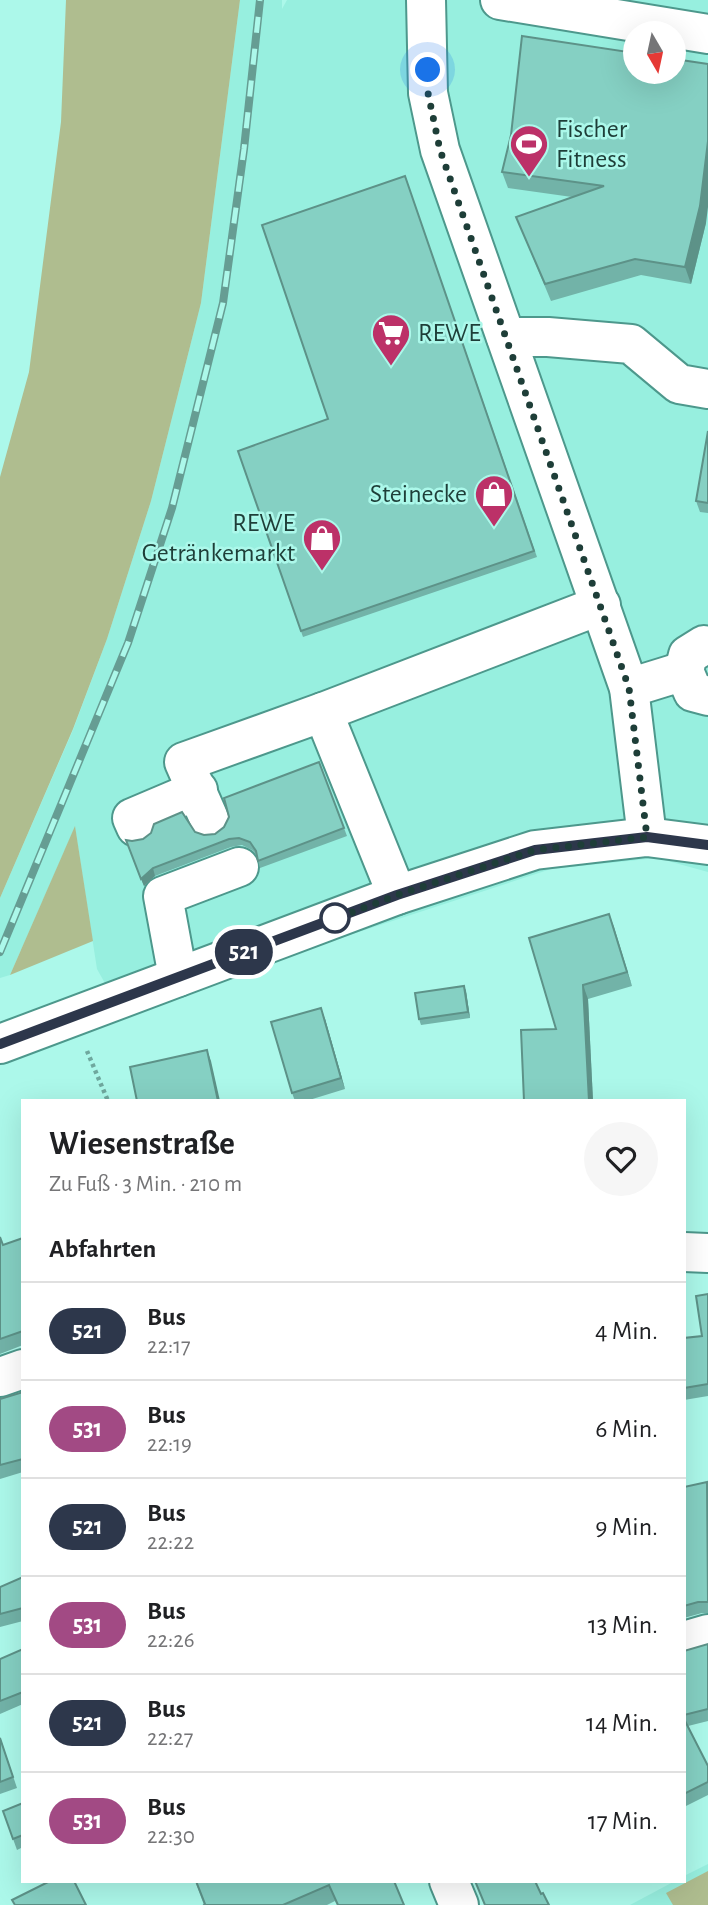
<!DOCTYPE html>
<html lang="de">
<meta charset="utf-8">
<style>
body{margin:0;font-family:"Alegreya Sans",sans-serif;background:#f6f6f6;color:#202124;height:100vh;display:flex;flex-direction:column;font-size:26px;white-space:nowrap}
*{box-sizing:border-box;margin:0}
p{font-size:23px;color:#757577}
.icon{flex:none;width:38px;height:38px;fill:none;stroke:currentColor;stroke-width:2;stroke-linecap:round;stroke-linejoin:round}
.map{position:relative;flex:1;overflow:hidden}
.details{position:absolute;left:21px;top:1099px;width:665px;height:784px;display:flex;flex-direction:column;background:#fff;border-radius:0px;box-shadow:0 7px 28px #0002}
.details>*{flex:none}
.badge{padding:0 14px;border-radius:23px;font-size:24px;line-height:46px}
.needle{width:46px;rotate:171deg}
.controls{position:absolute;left:623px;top:21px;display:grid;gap:14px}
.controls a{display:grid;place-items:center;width:63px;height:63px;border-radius:50%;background:#fff;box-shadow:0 7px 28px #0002;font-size:35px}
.you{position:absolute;width:35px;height:35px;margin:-18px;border:5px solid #fff;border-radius:50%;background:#1a73e8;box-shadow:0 0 0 10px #1a73e833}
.map>.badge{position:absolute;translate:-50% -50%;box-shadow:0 0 0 4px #fff}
h2{padding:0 28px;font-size:26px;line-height:63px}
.round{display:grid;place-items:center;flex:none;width:74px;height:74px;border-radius:37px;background:#f6f6f6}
.summary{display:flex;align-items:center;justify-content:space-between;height:119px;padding:0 28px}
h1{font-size:33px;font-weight:700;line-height:52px}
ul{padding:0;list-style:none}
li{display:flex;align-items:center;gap:21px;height:98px;padding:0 28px;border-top:2px solid #e0e0e0}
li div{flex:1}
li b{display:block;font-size:26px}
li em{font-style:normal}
li .badge{min-width:77px;font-weight:700;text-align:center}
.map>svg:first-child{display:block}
.built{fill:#97efdf;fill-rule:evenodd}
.green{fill:#afbd8f}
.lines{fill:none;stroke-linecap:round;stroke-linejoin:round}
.minor-casing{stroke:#4d988c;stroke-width:42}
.path{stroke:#6fa89e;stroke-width:4.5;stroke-dasharray:3.5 3.5;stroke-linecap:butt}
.minor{stroke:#fff;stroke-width:38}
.rail-casing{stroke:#669d93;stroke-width:8}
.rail{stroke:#acf8ea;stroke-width:5;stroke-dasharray:16;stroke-linecap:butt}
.wall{fill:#72b3a8}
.shaded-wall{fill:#5d9288}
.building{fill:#85d0c3;stroke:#5d9288;stroke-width:2}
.line-casing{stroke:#fff;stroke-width:16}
.line{stroke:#2d374b;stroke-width:10}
.walk{stroke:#1e3e38;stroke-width:7;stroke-dasharray:0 12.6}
.stop-dot{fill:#fff;stroke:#2d374b;stroke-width:3.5}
.labels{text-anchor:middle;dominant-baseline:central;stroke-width:5;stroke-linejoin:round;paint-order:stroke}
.poi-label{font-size:26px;fill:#1e3e38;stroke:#acf8ea;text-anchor:start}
</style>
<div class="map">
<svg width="708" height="1905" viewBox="0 0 708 1905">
<rect width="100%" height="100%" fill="#acf8ea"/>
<g class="built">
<path d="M240,0H282V9L287,0H708V872L657,858L551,869L120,1010L97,969L75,827L10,975L0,978V898L73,730L107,639L151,501L201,303ZM635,33H674V72H635Z"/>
<polygon points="708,1864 708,1905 630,1905 675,1881 684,1881 684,1876"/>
</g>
<g class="green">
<polygon points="66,0 240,0 201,303 151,501 107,639 73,729 0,898 0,477 29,372 61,122"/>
<polygon points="75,826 93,941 10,975"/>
<polygon points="708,1871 708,1905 673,1905 666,1893"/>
</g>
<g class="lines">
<g class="minor-casing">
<g id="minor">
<polyline points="426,0 428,93 440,150 629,688 647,837"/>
<polyline points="500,0 708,34"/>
<polyline points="506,337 548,337 631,344 679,384 708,389"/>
<polyline points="684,671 688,655 704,645 708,646"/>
<polyline points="629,688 684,671 693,692 708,696"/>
<polyline points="210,821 184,762 323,712"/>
<polyline points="136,827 132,818 198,790"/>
<polyline points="397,895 323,712 601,605"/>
<polyline points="178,977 163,896 239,867"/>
<polyline points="0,1044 397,895 535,850 647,837 708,845"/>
<polyline points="684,1252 708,1253"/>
<polyline points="0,1377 23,1369"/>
<polyline points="684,1641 708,1634"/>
<polyline points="449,1881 459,1905"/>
</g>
</g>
<polyline class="path" points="87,1051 108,1101"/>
<use href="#minor" class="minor"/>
<g class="rail-casing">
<polyline id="rail" points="0,952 128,643 172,508 223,303 244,149 260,0"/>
</g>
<use href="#rail" class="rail"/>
</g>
<g class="wall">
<polygon points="511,135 706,223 691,284 641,275 551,301 516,217 572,197 508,188 502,172"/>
<polygon points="405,176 537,557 303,637 238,451 328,419"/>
<polygon points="708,431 708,513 700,512 696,501"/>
<polygon points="319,762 347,836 260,868 257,856 252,850 242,845 231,847 155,876 144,886 126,840 132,841 195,832 204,835 215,834"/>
<polygon points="609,914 632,986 588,999 593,1101 556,1029"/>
<polygon points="464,986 466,991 470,1018 421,1025 419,1019"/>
<polygon points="325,1019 345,1089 306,1101 295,1101 292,1093"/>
<polygon points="0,1237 3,1245 23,1238 23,1345 0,1354"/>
<polygon points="708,1294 708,1396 684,1400 684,1338 702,1336"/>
<polygon points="23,1392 23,1472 0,1479 0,1399"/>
<polygon points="708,1484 708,1613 702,1613 684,1618 684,1487"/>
<polygon points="23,1577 23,1621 0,1627 0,1587"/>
<polygon points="708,1644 708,1721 688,1726 708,1766 708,1795 684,1807 684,1651"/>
<polygon points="23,1649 23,1704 0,1714 0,1659"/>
<polygon points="0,1737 17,1788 0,1794"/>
<polygon points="23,1803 23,1847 17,1850 3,1811"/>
<polygon points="195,1881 394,1881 404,1905 337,1905 335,1901 327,1905 204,1905"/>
</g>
<g class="shaded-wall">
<polygon points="708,141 708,207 706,223 691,284 685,267"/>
<polygon points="153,868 155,876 144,886 141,879"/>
<polygon points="609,914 614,927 632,986 627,972"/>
<polygon points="583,985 588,999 593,1101 589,1101"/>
<polygon points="464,986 466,991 470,1018 468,1012"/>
<polygon points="321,1008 325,1019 345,1089 341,1078"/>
<polygon points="207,1050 211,1061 220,1101 218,1101"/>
</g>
<g class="building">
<polygon points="522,36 635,53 635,72 674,72 674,59 708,64 708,141 700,206 685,267 635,259 545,284 516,217 604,186 502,172 511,135"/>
<polygon points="405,176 534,551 301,631 238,451 328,419 262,225"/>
<polygon points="708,431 708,503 696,501"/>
<polygon points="319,762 344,828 258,861 256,851 250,842 239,838 229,839 153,868 141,879 126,840 132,841 143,839 151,833 154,824 182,812 195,832 204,835 215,834 224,827 229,817 224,798"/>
<polygon points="609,914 627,972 583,985 589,1101 524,1101 521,1030 556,1029 529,938"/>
<polygon points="464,986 468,1012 419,1019 415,993"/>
<polygon points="321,1008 341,1078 292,1093 271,1022"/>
<polygon points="207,1050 218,1101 137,1101 130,1067"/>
<polygon points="0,1237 3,1245 23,1238 23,1331 0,1339"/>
<polygon points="708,1294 708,1384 684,1388 684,1338 702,1336 696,1296"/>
<polygon points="23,1392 23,1459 0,1465 0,1399"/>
<polygon points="707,1482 708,1602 698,1602 684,1606 684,1487"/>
<polygon points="23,1577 23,1608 0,1614 0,1587"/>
<polygon points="708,1644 708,1709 684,1715 684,1651"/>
<polygon points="23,1649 23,1692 0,1701 0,1659"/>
<polygon points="684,1719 708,1766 708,1782 684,1794"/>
<polygon points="0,1738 13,1777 0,1782"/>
<polygon points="23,1803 23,1835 13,1839 3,1811"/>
<polygon points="50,1881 74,1881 86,1905 15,1905 12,1900"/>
<polygon points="196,1881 394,1881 404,1905 338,1905 329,1885 283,1905 204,1905 205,1904"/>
<polygon points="475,1881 535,1881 541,1894 543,1893 549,1905 485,1905"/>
</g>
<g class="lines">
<g class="line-casing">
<polyline id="line" points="0,1044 397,895 535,850 647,837 708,845"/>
</g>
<use href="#line" class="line"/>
<polyline class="walk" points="335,918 332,920 397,895 535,850 647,837 629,688 440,150 428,93 428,70"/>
</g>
<defs>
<g id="stadium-pin" transform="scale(2.0125)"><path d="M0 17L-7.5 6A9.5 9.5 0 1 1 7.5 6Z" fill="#bc3168" stroke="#acf8ea"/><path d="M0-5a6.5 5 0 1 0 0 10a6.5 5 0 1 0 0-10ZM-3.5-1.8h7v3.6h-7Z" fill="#fff"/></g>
<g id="supermarket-pin" transform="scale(2.0125)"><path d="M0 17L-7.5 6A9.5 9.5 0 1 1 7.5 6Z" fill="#bc3168" stroke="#acf8ea"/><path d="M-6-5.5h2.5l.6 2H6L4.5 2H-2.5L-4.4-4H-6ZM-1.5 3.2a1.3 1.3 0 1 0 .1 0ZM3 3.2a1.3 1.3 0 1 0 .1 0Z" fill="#fff"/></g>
<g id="shop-pin" transform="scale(2.0125)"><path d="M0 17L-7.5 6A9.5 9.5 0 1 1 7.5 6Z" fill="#bc3168" stroke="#acf8ea"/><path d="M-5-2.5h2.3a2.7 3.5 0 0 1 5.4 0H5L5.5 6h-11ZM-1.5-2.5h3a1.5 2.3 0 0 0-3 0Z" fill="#fff"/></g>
</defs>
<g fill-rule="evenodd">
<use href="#stadium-pin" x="529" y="144"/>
<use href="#supermarket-pin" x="391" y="333"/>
<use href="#shop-pin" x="494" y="494"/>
<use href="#shop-pin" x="322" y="538"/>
</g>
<circle class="stop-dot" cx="335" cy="918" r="14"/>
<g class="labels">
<g class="poi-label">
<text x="556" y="129">Fischer<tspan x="556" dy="30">Fitness</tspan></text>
<text x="418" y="333">REWE</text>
<text x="467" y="494" text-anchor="end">Steinecke</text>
<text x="295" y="523" text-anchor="end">REWE<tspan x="295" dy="30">Getränkemarkt</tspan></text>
</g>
</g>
</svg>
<div class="controls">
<a><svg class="needle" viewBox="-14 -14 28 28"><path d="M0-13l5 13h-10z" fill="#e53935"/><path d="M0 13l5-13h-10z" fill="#757577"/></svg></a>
</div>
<div class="you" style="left:428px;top:70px"></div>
<b class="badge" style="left:244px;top:952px;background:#2d374b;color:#fff">521</b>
<section class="details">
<div class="summary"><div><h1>Wiesenstraße</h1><p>Zu Fuß · 3 Min. · 210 m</p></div><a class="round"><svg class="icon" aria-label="heart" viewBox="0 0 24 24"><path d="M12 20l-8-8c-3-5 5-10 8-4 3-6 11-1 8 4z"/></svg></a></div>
<h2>Abfahrten</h2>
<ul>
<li><span class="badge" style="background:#2d374b;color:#fff">521</span><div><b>Bus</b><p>22:17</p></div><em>4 Min.</em></li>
<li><span class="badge" style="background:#a24a84;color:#fff">531</span><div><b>Bus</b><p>22:19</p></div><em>6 Min.</em></li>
<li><span class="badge" style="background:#2d374b;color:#fff">521</span><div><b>Bus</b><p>22:22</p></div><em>9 Min.</em></li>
<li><span class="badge" style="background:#a24a84;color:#fff">531</span><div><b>Bus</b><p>22:26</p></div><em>13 Min.</em></li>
<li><span class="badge" style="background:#2d374b;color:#fff">521</span><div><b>Bus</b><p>22:27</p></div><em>14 Min.</em></li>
<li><span class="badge" style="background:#a24a84;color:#fff">531</span><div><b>Bus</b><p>22:30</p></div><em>17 Min.</em></li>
</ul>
</section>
</div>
